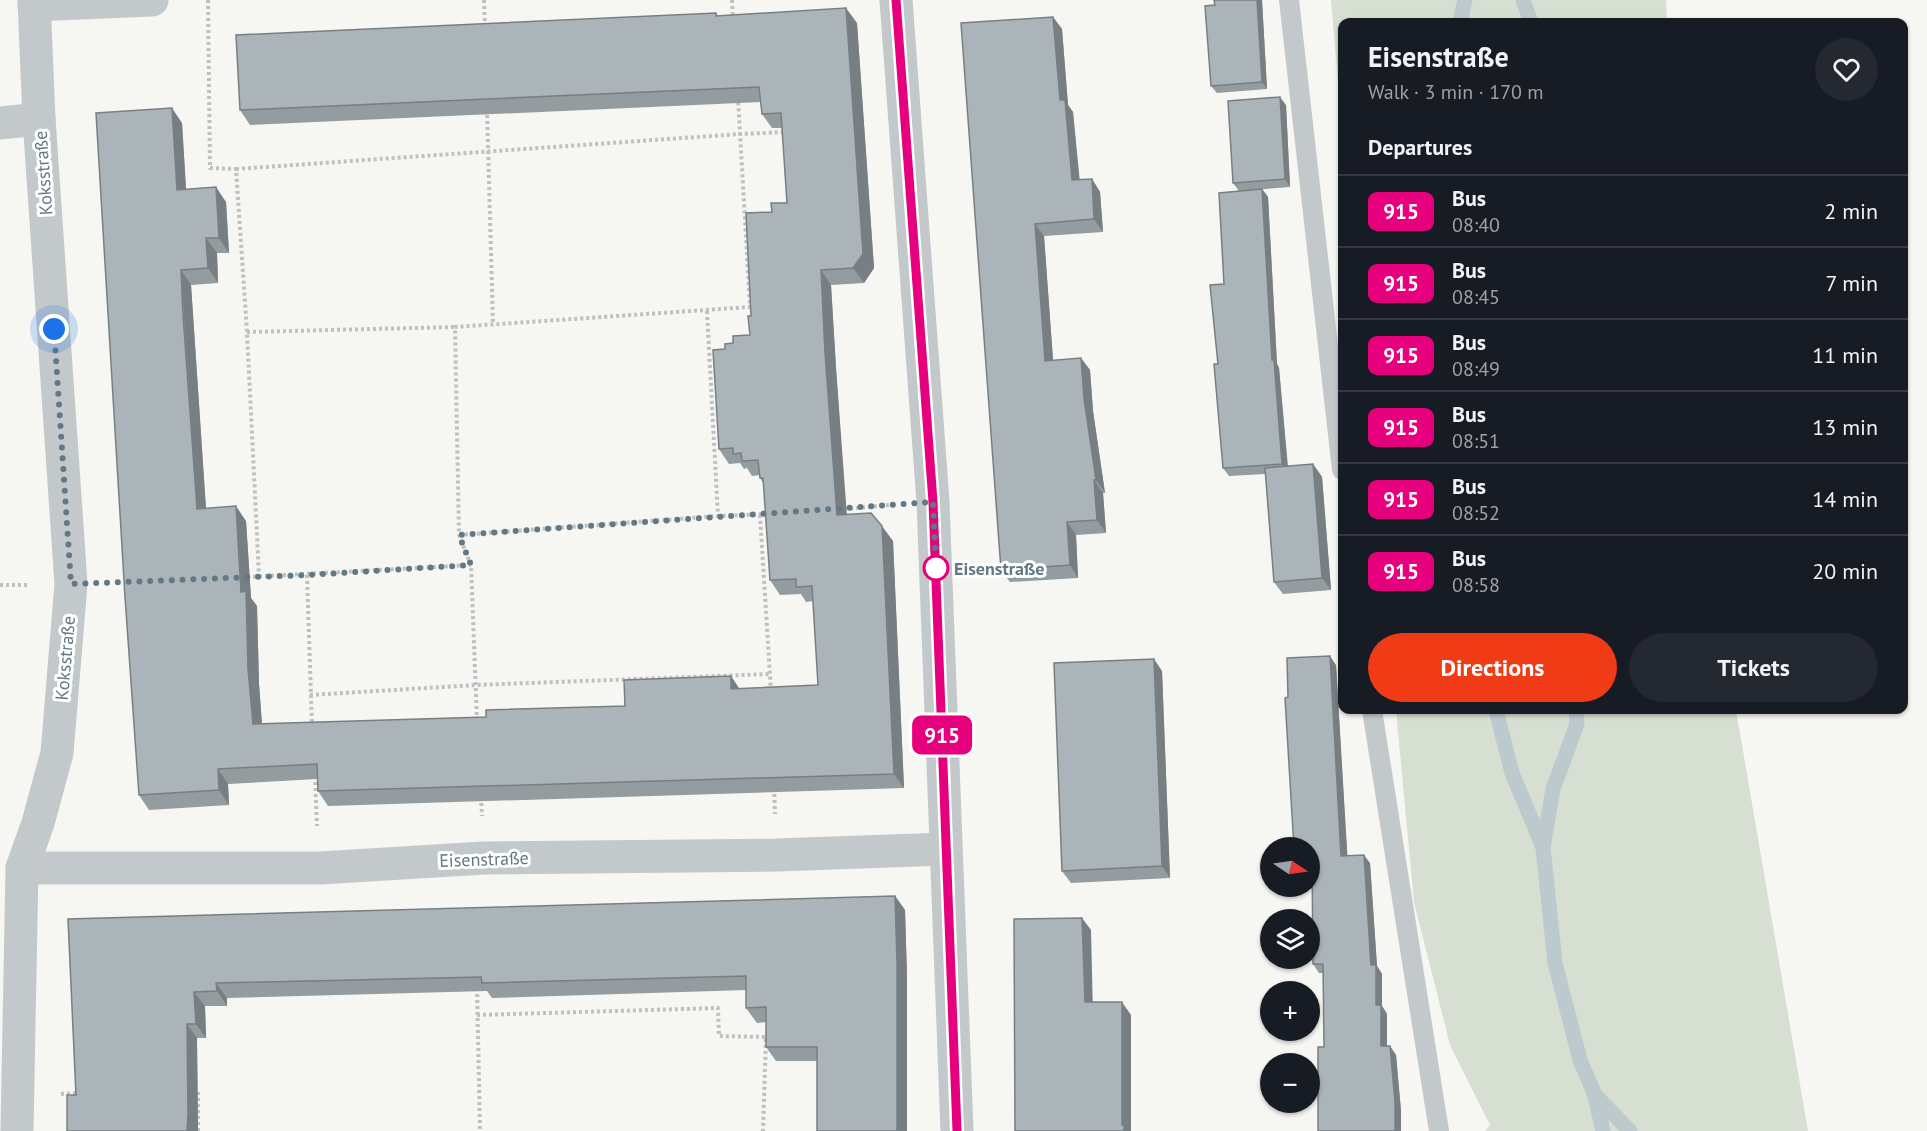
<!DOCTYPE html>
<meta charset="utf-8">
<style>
body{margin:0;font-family:"PT Sans",sans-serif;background:#242831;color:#f1f3f6;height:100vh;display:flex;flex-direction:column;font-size:22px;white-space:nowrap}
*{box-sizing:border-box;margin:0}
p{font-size:20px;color:#9ea1a6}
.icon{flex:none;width:33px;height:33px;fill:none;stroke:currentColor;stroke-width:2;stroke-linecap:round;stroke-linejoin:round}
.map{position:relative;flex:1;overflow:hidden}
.side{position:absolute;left:1338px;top:18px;width:570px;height:696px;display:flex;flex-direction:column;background:#171b24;border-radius:12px;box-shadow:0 2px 4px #0004}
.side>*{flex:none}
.badge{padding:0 12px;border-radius:9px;font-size:21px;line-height:39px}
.needle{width:39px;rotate:103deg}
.tools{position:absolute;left:1260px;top:837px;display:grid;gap:12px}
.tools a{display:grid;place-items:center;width:60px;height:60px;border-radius:50%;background:#171b24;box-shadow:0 2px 4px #0004;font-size:30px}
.you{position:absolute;width:30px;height:30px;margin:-15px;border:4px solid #fff;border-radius:50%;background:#1a73e8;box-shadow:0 0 0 9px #1a73e833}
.map>.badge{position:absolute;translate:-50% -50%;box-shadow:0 0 0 3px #fff}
h2{padding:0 30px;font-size:22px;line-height:54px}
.round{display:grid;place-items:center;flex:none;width:63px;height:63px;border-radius:32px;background:#242831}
.headline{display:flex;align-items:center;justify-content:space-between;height:102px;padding:0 30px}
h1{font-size:28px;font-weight:700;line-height:45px}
.primary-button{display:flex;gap:12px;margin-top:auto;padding:12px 30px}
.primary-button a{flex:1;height:69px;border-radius:36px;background:#f03b17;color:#fff;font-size:24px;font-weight:700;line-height:69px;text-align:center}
.primary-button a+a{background:#242831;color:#f1f3f6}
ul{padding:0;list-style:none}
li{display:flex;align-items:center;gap:18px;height:72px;padding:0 30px;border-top:2px solid #363941}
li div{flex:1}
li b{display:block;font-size:22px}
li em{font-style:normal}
li .badge{min-width:66px;font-weight:700;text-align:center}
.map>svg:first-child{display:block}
.green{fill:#d7ded2}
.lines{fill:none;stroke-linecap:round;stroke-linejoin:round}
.stream{stroke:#bcc9cd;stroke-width:15}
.path{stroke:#bec1c3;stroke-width:4;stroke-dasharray:3 3;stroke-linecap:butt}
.service{stroke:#c3c8ca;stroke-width:20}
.minor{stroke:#c3c8ca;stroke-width:33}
.wall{fill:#939c9f}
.shaded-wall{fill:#787f82}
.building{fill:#abb5b9;stroke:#787f82;stroke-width:1.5}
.line-casing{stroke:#fff;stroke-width:14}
.line{stroke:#e6007e;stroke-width:9}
.walk{stroke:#627885;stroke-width:6;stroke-dasharray:0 10.8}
.stop-dot{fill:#fff;stroke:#e6007e;stroke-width:3}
.labels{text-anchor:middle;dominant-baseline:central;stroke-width:6;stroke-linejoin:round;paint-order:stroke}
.street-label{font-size:18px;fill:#627885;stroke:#fff}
.stop-label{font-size:18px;font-weight:bold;fill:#627885;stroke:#fff;text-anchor:start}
</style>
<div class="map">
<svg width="1927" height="1131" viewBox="0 0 1927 1131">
<rect width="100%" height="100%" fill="#f6f6f2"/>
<g class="green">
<polygon points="1331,0 1666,0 1667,22 1342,22 1342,127"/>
<polygon points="1396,710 1736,710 1808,1131 1485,1131 1490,1125 1450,1045 1414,902"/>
</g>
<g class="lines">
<g class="stream">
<polyline points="1523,0 1531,22"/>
<polyline points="1460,22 1465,0"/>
<polyline points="1496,710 1512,773 1543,847"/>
<polyline points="1576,710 1577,724 1553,789 1543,847 1555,963 1580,1060 1595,1095 1630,1131"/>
<polyline points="1595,1096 1603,1131"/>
</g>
<g class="path">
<polyline points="208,0 210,168 236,169 247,332 259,576"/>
<polyline points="484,0 485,27"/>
<polyline points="732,0 733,19"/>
<polyline points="487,109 493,324"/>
<polyline points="236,169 740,134 786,132"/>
<polyline points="707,311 718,516 770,514"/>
<polyline points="247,332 455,327"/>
<polyline points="844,509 890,505"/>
<polyline points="760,515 771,691"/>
<polyline points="459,535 718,516"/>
<polyline points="307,575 312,727"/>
<polyline points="247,577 471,565"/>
<polyline points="0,585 29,585"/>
<polyline points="310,695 476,685 770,674"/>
<polyline points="477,721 471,565 459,535 455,327 750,307 738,98"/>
<polyline points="315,776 317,826"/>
<polyline points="774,788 775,814"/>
<polyline points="481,797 482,816"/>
<polyline points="477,988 480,1131"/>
<polyline points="477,1015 718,1008 719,1036 766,1037 763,1131"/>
<polyline points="193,1092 198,1091 198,1131"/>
<polyline points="61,1094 80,1093"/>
</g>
<g class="service">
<polyline points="1289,0 1342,470"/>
<polyline points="1372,710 1439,1131"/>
</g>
<g class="minor">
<polyline points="896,0 933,502 957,1131"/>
<polyline points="34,5 152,0"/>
<polyline points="0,123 39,119"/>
<polyline points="22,868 320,868 484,858 777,855 946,849"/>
<polyline points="17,1131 22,868 38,823 57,753 71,584 39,119 34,0"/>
</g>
</g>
<g class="wall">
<polygon points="1214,0 1262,0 1267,89 1217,93 1211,86"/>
<polygon points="716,13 718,16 857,23 874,268 864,283 831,285 836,368 846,515 893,541 904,788 328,806 318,791 317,779 228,784 229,805 149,810 139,795 182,123 186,189 226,202 229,253 217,253 218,283 191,285 194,329 206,509 246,521 251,598 257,606 259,684 262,724 486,717 625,706 740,689 818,685 813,601 806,602 801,594 780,595 770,580 764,484 760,478 760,475 752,476 747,468 744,469 740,463 729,464 719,449 725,349 733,343 750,335 751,316 772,212 787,203 782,128 772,128 762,114 761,102 250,125 240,110"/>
<polygon points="1053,17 1062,29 1068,105 1073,112 1079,180 1092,179 1100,192 1103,232 1044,236 1053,360 1081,358 1090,370 1093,411 1105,493 1103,493 1106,533 1076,535 1078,578 1010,582 1001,570"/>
<polygon points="1286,105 1290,187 1239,191 1233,183"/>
<polygon points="1262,189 1268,197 1277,364 1279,368 1288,466 1313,464 1322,477 1331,590 1283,594 1274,582 1265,474 1229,476 1223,468 1224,284"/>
<polygon points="1336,665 1347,856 1370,863 1377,966 1382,974 1382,1006 1387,1014 1387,1046 1390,1046 1396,1055 1401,1111 1324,1047 1323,973 1319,973 1313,964 1312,868 1310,868 1310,848 1288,697"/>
<polygon points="1162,671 1170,878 1071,883 1062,871"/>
<polygon points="895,896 905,910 907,977 817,1061 776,1061 766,1047 766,1022 757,1023 746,1008 746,990 492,998 487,991 227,998 227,1006 205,1006 206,1038 197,1038 198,1131 67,1131 76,1095 68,919"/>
</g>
<g class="shaded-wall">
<polygon points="1257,0 1262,0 1267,89 1262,82"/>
<polygon points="846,8 857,23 874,268 864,283 853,268"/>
<polygon points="1053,17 1062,29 1068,105 1073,112 1081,193 1072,180 1060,100"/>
<polygon points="1280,97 1286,105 1290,187 1285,179"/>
<polygon points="172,108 182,123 187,205 177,190"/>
<polygon points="1092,179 1100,192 1103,232 1094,219"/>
<polygon points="216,187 226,202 229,253 219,238"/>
<polygon points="1262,189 1268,197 1277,364 1279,368 1288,472 1282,464 1272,360"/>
<polygon points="1035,224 1044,236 1054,373 1045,361"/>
<polygon points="206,238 217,253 218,283 208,268"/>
<polygon points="181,270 191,285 207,524 197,509"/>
<polygon points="821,270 831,285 836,368 848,530 837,515 825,353"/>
<polygon points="1081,358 1090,370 1093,411 1105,493 1096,480 1084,399"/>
<polygon points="1313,464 1322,477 1331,590 1322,578"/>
<polygon points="1094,480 1103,493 1106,533 1097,520"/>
<polygon points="236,506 246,521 251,598 257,606 259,684 263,739 253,724 241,592"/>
<polygon points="1067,522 1076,535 1078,578 1070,565"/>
<polygon points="882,526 893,541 904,788 894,774"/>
<polygon points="1330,656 1336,665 1348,865 1341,856"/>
<polygon points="1154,659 1162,671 1170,878 1162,866"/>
<polygon points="731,676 741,691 731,689"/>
<polygon points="218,769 228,784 229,805 219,790"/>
<polygon points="1364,855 1370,863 1377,966 1382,974 1382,1006 1387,1014 1387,1055 1381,1046 1371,965"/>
<polygon points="895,896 905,910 907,977 907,1131 897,1131"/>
<polygon points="1082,918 1091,930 1093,1015 1085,1002"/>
<polygon points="216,983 227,998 227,1006 217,991"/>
<polygon points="194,992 205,1006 206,1038 196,1024"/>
<polygon points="1122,1002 1131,1015 1131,1131 1124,1131 1122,1125"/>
<polygon points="187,1024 197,1038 198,1131 187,1131"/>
<polygon points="1390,1046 1396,1055 1401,1111 1401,1131 1395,1131"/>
</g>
<g class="building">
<polygon points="1214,0 1257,0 1262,82 1211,86 1205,6 1215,5"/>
<polygon points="846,8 863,254 853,268 821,270 825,353 837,515 871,513 882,526 894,774 318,791 317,764 218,769 219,790 139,795 125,597 96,113 172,108 177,190 216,187 219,238 206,238 208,268 181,270 183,315 197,509 236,506 241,592 246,591 248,669 253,724 486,717 486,710 625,706 624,680 731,676 731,689 818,685 812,586 796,587 796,579 770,580 763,478 760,478 758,460 742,461 741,453 733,454 733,448 719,449 713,350 725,349 725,344 733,343 733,336 750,335 748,316 751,316 746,213 772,212 771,203 787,203 781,113 762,114 759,87 240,110 236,35 716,13 716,16"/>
<polygon points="1053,17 1060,100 1065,100 1072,180 1092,179 1094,219 1035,224 1045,361 1081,358 1084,399 1096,480 1094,480 1097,520 1067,522 1070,565 1001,570 961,23"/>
<polygon points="1280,97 1285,179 1233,183 1228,101"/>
<polygon points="1262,189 1272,360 1274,360 1282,464 1223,468 1214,364 1218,364 1210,285 1224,284 1219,193"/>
<polygon points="1313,464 1322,578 1274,582 1265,468"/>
<polygon points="1330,656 1341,856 1364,855 1371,965 1376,965 1376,1005 1381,1005 1381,1046 1390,1046 1395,1102 1395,1131 1318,1131 1318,1047 1324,1047 1323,964 1313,964 1312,858 1310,859 1310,848 1294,848 1285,698 1288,697 1287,658"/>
<polygon points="1154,659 1162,866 1062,871 1054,663"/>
<polygon points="895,896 897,963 897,1131 817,1131 817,1047 766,1047 766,1007 746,1008 746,976 482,983 481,977 216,983 217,991 194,992 196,1024 187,1024 188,1114 187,1131 67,1131 67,1095 76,1095 68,919"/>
<polygon points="1082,918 1085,1002 1122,1002 1122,1125 1124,1125 1124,1131 1015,1131 1014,919"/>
</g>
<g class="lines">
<g class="line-casing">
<polyline id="line" points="896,0 933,502 957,1131"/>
</g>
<use href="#line" class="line"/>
<polyline class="walk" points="54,329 71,584 307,575 471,565 459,535 933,502 936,568"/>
</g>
<circle class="stop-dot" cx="936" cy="568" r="12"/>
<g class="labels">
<g class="street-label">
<text transform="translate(43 173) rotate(-94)">Koksstraße</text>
<text transform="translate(65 658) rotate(-85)">Koksstraße</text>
<text transform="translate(484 859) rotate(-2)">Eisenstraße</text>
</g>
<g class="stop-label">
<text x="954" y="568">Eisenstraße</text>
</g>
</g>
</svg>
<div class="tools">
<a><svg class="needle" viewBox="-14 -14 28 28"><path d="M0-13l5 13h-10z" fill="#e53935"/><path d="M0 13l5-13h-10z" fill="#9ea1a6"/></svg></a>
<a><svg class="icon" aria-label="layers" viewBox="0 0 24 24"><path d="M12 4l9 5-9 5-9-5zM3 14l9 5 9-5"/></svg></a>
<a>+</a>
<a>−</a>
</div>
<div class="you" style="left:54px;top:329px"></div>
<b class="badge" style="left:942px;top:735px;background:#e6007e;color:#fff">915</b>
<section class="side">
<div class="headline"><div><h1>Eisenstraße</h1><p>Walk · 3 min · 170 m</p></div><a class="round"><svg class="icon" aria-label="heart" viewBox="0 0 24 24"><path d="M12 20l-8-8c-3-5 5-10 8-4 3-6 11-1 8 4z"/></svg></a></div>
<h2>Departures</h2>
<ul>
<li><span class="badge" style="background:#e6007e;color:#fff">915</span><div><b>Bus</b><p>08:40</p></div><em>2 min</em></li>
<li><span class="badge" style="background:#e6007e;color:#fff">915</span><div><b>Bus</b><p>08:45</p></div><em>7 min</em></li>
<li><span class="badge" style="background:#e6007e;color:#fff">915</span><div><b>Bus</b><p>08:49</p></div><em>11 min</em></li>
<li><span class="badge" style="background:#e6007e;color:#fff">915</span><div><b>Bus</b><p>08:51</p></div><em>13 min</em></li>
<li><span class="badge" style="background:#e6007e;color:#fff">915</span><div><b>Bus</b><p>08:52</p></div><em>14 min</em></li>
<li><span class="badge" style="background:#e6007e;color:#fff">915</span><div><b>Bus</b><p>08:58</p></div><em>20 min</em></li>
</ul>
<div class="primary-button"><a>Directions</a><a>Tickets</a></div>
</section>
</div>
